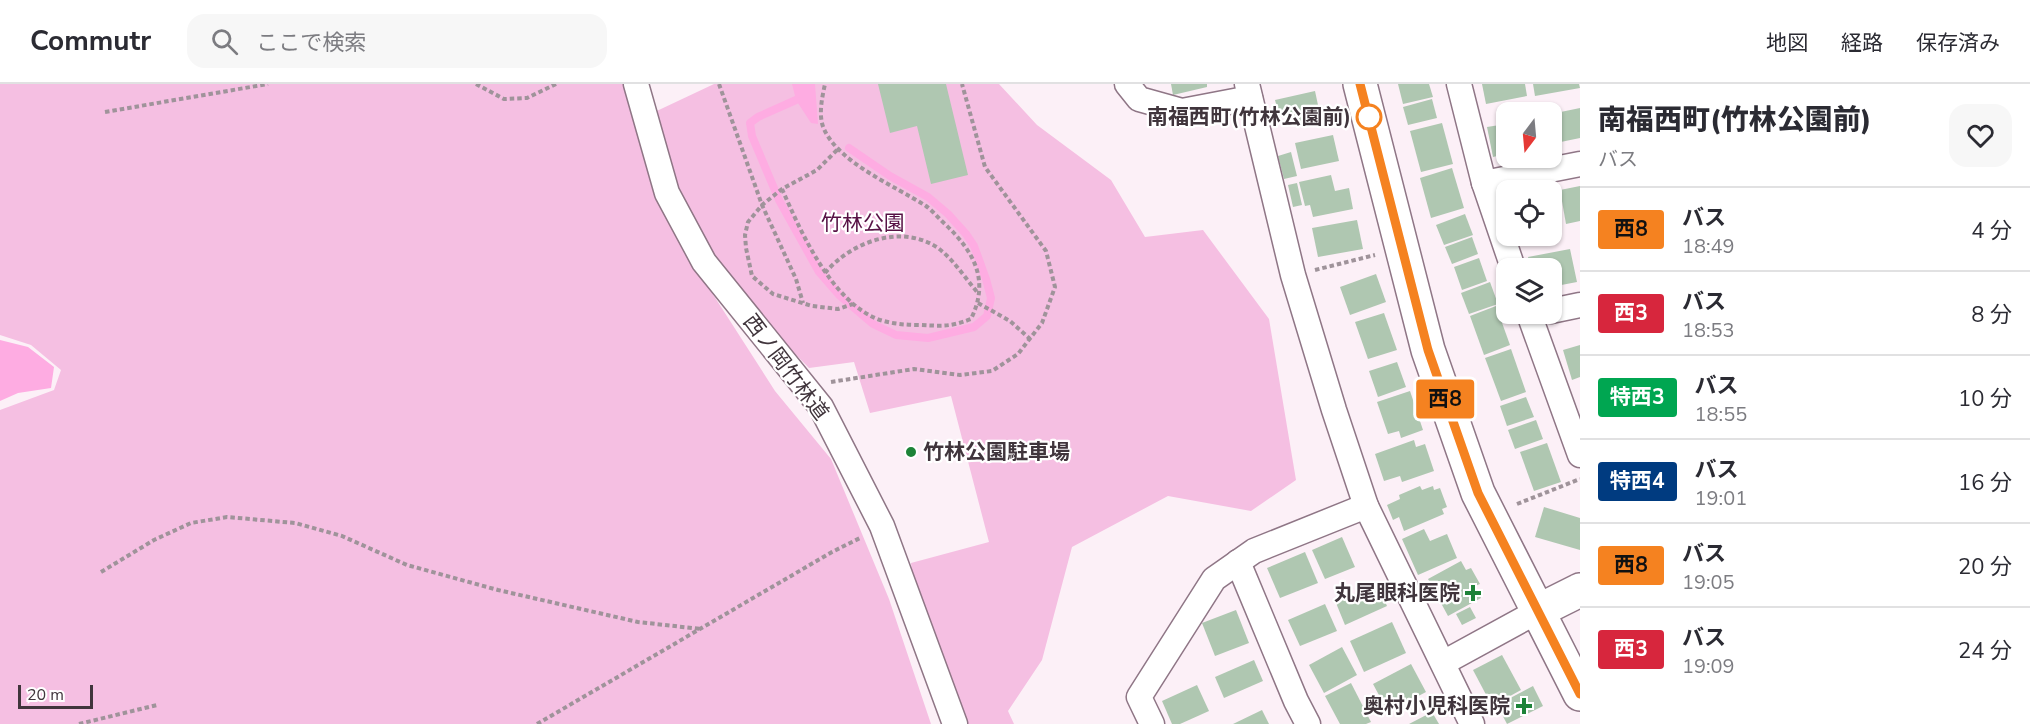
<!DOCTYPE html>
<html lang="ja">
<meta charset="utf-8">
<style>
body{margin:0;font-family:"Nunito Sans","Noto Sans JP",sans-serif;background:#f7f7f7;color:#2b2b33;height:100vh;display:flex;flex-direction:column;font-size:22px;white-space:nowrap}
*{box-sizing:border-box;margin:0}
p{font-size:20px;color:#7c7c81}
.icon{flex:none;width:33px;height:33px;fill:none;stroke:currentColor;stroke-width:2;stroke-linecap:round;stroke-linejoin:round}
.map{position:relative;flex:1;overflow:hidden}
.sheet{display:flex;flex-direction:column;background:#fff;width:450px}
.sheet>*{flex:none}
.badge{padding:0 12px;border-radius:4px;font-size:21px;line-height:39px}
.needle{width:39px;rotate:196deg}
.buttons{position:absolute;left:1496px;top:18px;display:grid;gap:12px}
.buttons a{display:grid;place-items:center;width:66px;height:66px;border-radius:12px;background:#fff;box-shadow:0 2px 4px #0004;font-size:30px}
.scale{position:absolute;left:18px;bottom:15px;width:75px;box-sizing:border-box;padding-left:6px;border:3px solid #40353c;border-top:0;font-size:16px;line-height:21px;white-space:nowrap;color:#40353c;-webkit-text-stroke:4px #fff;paint-order:stroke}
.map>.badge{position:absolute;translate:-50% -50%;box-shadow:0 0 0 3px #fff}
.round{display:grid;place-items:center;flex:none;width:63px;height:63px;border-radius:18px;background:#f7f7f7}
.summary{display:flex;align-items:center;justify-content:space-between;height:102px;padding:0 18px}
h1{font-size:28px;font-weight:800;line-height:45px}
ul{padding:0;list-style:none}
li{display:flex;align-items:center;gap:18px;height:84px;padding:0 18px;border-top:2px solid #e1e1e2}
li div{flex:1}
li b{display:block;font-size:22px}
li em{font-style:normal}
li .badge{min-width:66px;font-weight:700;text-align:center}
header{display:flex;align-items:center;gap:36px;box-sizing:border-box;height:84px;padding:0 30px;background:#fff;border-bottom:2px solid #e1e1e2}
header strong{font-size:28px}
nav{display:flex;gap:33px;margin-inline-start:auto;font-size:21px}
.search{width:420px;height:54px;background:#f7f7f7;display:flex;align-items:center;gap:15px;box-sizing:border-box;padding:0 21px;border-radius:18px;color:#7c7c81;font-size:22px}
main{display:flex;flex:1;min-height:0}
.map>svg:first-child{display:block}
.green{fill:#f5bfe2}
.water{fill:#feace2}
.lines{fill:none;stroke-linecap:round;stroke-linejoin:round}
.stream{stroke:#feace2;stroke-width:8}
.building{fill:#afc7b1}
.street-casing{stroke:#8f7686;stroke-width:27}
.secondary-casing{stroke:#8f7686;stroke-width:36}
.path{stroke:#9f939a;stroke-width:4;stroke-dasharray:4.5 3;stroke-linecap:butt}
.street{stroke:#fff;stroke-width:24}
.secondary{stroke:#fff;stroke-width:33}
.line-casing{stroke:#fff;stroke-width:14}
.line{stroke:#f58220;stroke-width:9}
.stop-dot{fill:#fff;stroke:#f58220;stroke-width:3}
.poi-dot{fill:#1d8338;stroke:#fff;stroke-width:2}
.labels{text-anchor:middle;dominant-baseline:central;stroke-width:4.5;stroke-linejoin:round;paint-order:stroke}
.stop-label{font-size:21px;font-weight:bold;fill:#40353c;stroke:#fff;text-anchor:end}
.park-label{font-size:21px;fill:#571145;stroke:#fff}
.street-label{font-size:21px;fill:#40353c;stroke:#fff}
.poi-label{font-size:21px;font-weight:bold;fill:#40353c;stroke:#fff;text-anchor:end}
</style>
<header>
<strong>Commutr</strong>
<div class="search"><svg class="icon" aria-label="search" viewBox="0 0 24 24"><circle cx="10" cy="10" r="6"/><path d="M15 15l6 6"/></svg>ここで検索</div>
<nav><a>地図</a><a>経路</a><a>保存済み</a></nav>
</header>
<main>
<div class="map">
<svg width="1580" height="640" viewBox="0 0 1580 640">
<rect width="100%" height="100%" fill="#fcf0f7"/>
<g class="green">
<polygon points="0,0 626,0 696,184 775,307 831,375 889,515 931,640 0,640 0,326 54,306 61,286 31,261 0,251"/>
<polygon points="714,0 999,0 1037,41 1111,96 1145,153 1203,146 1269,235 1296,396 1251,427 1168,412 1072,463 1042,576 1008,627 1014,640 963,640 918,541 911,479 989,458 951,312 870,329 854,278 809,284 704,178 644,33"/>
</g>
<g class="water">
<polygon points="792,0 815,0 818,40 811,39 796,16"/>
<polygon points="0,256 28,263 54,283 51,304 18,309 0,317"/>
</g>
<g class="lines">
<polyline class="stream" points="796,16 758,33 750,39 752,52 779,116 819,188 839,211 873,240 896,251 928,254 974,243 987,232 991,214 986,195 974,162 966,150 948,130 928,113 890,92 849,64"/>
</g>
<g class="building">
<polygon points="878,0 946,0 968,91 931,100 917,42 890,49"/>
<polygon points="1171,0 1207,0 1207,3 1173,11"/>
<polygon points="1398,0 1429,0 1433,13 1403,20"/>
<polygon points="1482,0 1525,0 1527,12 1486,20"/>
<polygon points="1533,0 1579,0 1580,4 1535,12"/>
<polygon points="1315,7 1321,35 1287,43 1284,30 1279,31 1275,16"/>
<polygon points="1432,15 1437,34 1408,41 1403,23"/>
<polygon points="1580,24 1580,54 1551,60 1551,30"/>
<polygon points="1442,39 1453,80 1421,88 1410,47"/>
<polygon points="1506,40 1506,70 1493,73 1487,43"/>
<polygon points="1333,51 1339,77 1301,85 1295,59"/>
<polygon points="1291,68 1297,92 1284,95 1278,72"/>
<polygon points="1452,84 1464,124 1431,134 1420,94"/>
<polygon points="1331,91 1335,107 1349,104 1353,125 1313,133 1310,121 1305,122 1299,98"/>
<polygon points="1297,99 1302,121 1293,123 1288,101"/>
<polygon points="1580,102 1580,137 1566,140 1560,106"/>
<polygon points="1551,115 1555,115 1561,144 1551,145"/>
<polygon points="1465,130 1473,151 1444,161 1436,141"/>
<polygon points="1357,136 1363,165 1318,173 1312,144"/>
<polygon points="1472,153 1478,170 1452,180 1445,163"/>
<polygon points="1570,165 1577,198 1551,203 1551,184 1531,184 1528,173"/>
<polygon points="1479,174 1487,197 1462,206 1454,183"/>
<polygon points="1376,190 1386,218 1350,231 1340,203"/>
<polygon points="1490,198 1498,220 1469,230 1461,209"/>
<polygon points="1496,222 1510,261 1484,271 1470,232"/>
<polygon points="1384,229 1397,266 1368,275 1355,238"/>
<polygon points="1580,261 1580,293 1572,296 1563,266"/>
<polygon points="1511,265 1526,308 1501,317 1485,274"/>
<polygon points="1397,278 1406,303 1378,313 1369,287"/>
<polygon points="1410,307 1423,346 1401,354 1399,347 1388,350 1377,318"/>
<polygon points="1526,313 1534,333 1507,342 1500,322"/>
<polygon points="1536,336 1543,355 1515,365 1508,346"/>
<polygon points="1414,356 1416,363 1425,360 1434,387 1402,398 1400,392 1384,397 1375,370"/>
<polygon points="1547,359 1561,398 1534,407 1520,368"/>
<polygon points="1420,402 1422,406 1433,402 1434,406 1440,404 1447,423 1442,425 1444,430 1404,447 1399,433 1393,436 1387,421 1400,415 1399,411"/>
<polygon points="1544,423 1580,434 1580,466 1535,453"/>
<polygon points="1424,445 1430,457 1447,450 1457,474 1418,491 1402,455"/>
<polygon points="1342,453 1355,483 1325,495 1312,466"/>
<polygon points="1305,468 1318,499 1280,514 1267,484"/>
<polygon points="1461,477 1466,486 1471,484 1480,500 1475,502 1481,514 1448,532 1428,495"/>
<polygon points="1378,501 1387,522 1345,541 1336,519"/>
<polygon points="1325,520 1337,547 1300,562 1288,536"/>
<polygon points="1470,523 1476,534 1462,541 1456,530"/>
<polygon points="1236,526 1249,559 1215,572 1202,539"/>
<polygon points="1392,538 1406,569 1364,588 1350,557"/>
<polygon points="1342,563 1357,591 1324,609 1309,581"/>
<polygon points="1502,571 1521,606 1492,622 1473,586"/>
<polygon points="1254,576 1263,597 1224,614 1215,593"/>
<polygon points="1411,580 1426,608 1388,628 1373,600"/>
<polygon points="1351,599 1371,638 1366,640 1340,640 1325,612"/>
<polygon points="1197,601 1209,627 1180,640 1172,640 1162,617"/>
<polygon points="1533,602 1543,622 1507,640 1497,621"/>
<polygon points="1262,626 1269,640 1233,640"/>
<polygon points="1432,628 1439,640 1409,640"/>
</g>
<g class="lines">
<g class="street-casing">
<g id="street">
<polyline points="636,0 667,109 704,178 821,323 882,442 955,640"/>
<polyline points="1127,0 1139,15 1182,27 1250,14"/>
<polyline points="1247,0 1293,191 1334,326 1366,422 1472,640"/>
<polyline points="1459,0 1484,99 1513,184"/>
<polyline points="1484,99 1580,80"/>
<polyline points="1551,227 1580,221"/>
<polyline points="1529,230 1580,371"/>
<polyline points="1238,478 1296,617 1308,640"/>
<polyline points="1443,579 1538,527"/>
<polyline points="1152,640 1139,613 1214,495 1254,467 1366,422"/>
</g>
</g>
<g class="secondary-casing">
<g id="secondary">
<polyline points="1360,0 1428,266 1478,409 1580,610"/>
<polyline points="1538,527 1580,506"/>
</g>
</g>
<g class="path">
<polyline points="476,0 504,15 527,14 556,0"/>
<polyline points="719,0 762,121 796,195 803,219"/>
<polyline points="105,28 268,0"/>
<polyline points="837,66 817,86 782,105 762,121 748,138 745,151 746,164 752,192 773,210 812,222 838,225 853,220"/>
<path d="M782,105C801,148 832,219 880,236C893,240 906,241 921,241C943,242 950,243 971,235C990,196 974,168 946,141C939,135 933,127 926,122C895,102 839,79 824,45C818,32 822,14 825,0"/>
<polyline points="1315,186 1375,171"/>
<path d="M825,189C851,158 901,139 938,164C954,176 965,194 978,209"/>
<polyline points="978,219 1010,237 1030,255"/>
<polyline points="831,298 914,285 960,291 992,287 1018,270 1042,239 1055,203 1046,167 985,83 962,0"/>
<polyline points="1517,420 1580,395"/>
<polyline points="101,488 154,456 191,439 227,433 295,439 342,452 407,481 498,506 638,538 701,545"/>
<polyline points="79,640 157,621"/>
<polyline points="537,640 832,468 860,454"/>
</g>
<use href="#street" class="street"/>
<use href="#secondary" class="secondary"/>
</g>
<g class="lines">
<g class="line-casing">
<polyline id="line" points="1360,0 1428,266 1478,409 1580,610"/>
</g>
<use href="#line" class="line"/>
</g>
<circle class="stop-dot" cx="1369" cy="33" r="12"/>
<g class="poi-dot">
<circle cx="911" cy="368" r="6"/>
<path d="M1470 500h6v6h6v6h-6v6h-6v-6h-6v-6h6z"/>
<path d="M1521 613h6v6h6v6h-6v6h-6v-6h-6v-6h6z"/>
</g>
<g class="labels">
<g class="stop-label">
<text x="1351" y="33">南福西町(竹林公園前)</text>
</g>
<g class="park-label">
<text x="863" y="139">竹林公園</text>
</g>
<g class="street-label">
<text transform="translate(786 283) rotate(53)">西ノ岡竹林道</text>
</g>
<g class="poi-label">
<text x="923" y="368" text-anchor="start">竹林公園駐車場</text>
<text x="1460" y="509">丸尾眼科医院</text>
<text x="1510" y="622">奥村小児科医院</text>
</g>
</g>
</svg>
<div class="buttons">
<a><svg class="needle" viewBox="-14 -14 28 28"><path d="M0-13l5 13h-10z" fill="#e53935"/><path d="M0 13l5-13h-10z" fill="#7c7c81"/></svg></a>
<a><svg class="icon" aria-label="locate" viewBox="0 0 24 24"><circle cx="12" cy="12" r="6"/><path d="M12 2v4M12 18v4M2 12h4M18 12h4"/></svg></a>
<a><svg class="icon" aria-label="layers" viewBox="0 0 24 24"><path d="M12 4l9 5-9 5-9-5zM3 14l9 5 9-5"/></svg></a>
</div>
<div class="scale">20 m</div>
<b class="badge" style="left:1445px;top:315px;background:#f58220;color:#111">西8</b>
</div>
<section class="sheet">
<div class="summary"><div><h1>南福西町(竹林公園前)</h1><p>バス</p></div><a class="round"><svg class="icon" aria-label="heart" viewBox="0 0 24 24"><path d="M12 20l-8-8c-3-5 5-10 8-4 3-6 11-1 8 4z"/></svg></a></div>
<ul>
<li><span class="badge" style="background:#f58220;color:#111">西8</span><div><b>バス</b><p>18:49</p></div><em>4 分</em></li>
<li><span class="badge" style="background:#d7263d;color:#fff">西3</span><div><b>バス</b><p>18:53</p></div><em>8 分</em></li>
<li><span class="badge" style="background:#00a651;color:#fff">特西3</span><div><b>バス</b><p>18:55</p></div><em>10 分</em></li>
<li><span class="badge" style="background:#003b80;color:#fff">特西4</span><div><b>バス</b><p>19:01</p></div><em>16 分</em></li>
<li><span class="badge" style="background:#f58220;color:#111">西8</span><div><b>バス</b><p>19:05</p></div><em>20 分</em></li>
<li><span class="badge" style="background:#d7263d;color:#fff">西3</span><div><b>バス</b><p>19:09</p></div><em>24 分</em></li>
</ul>
</section>
</main>
